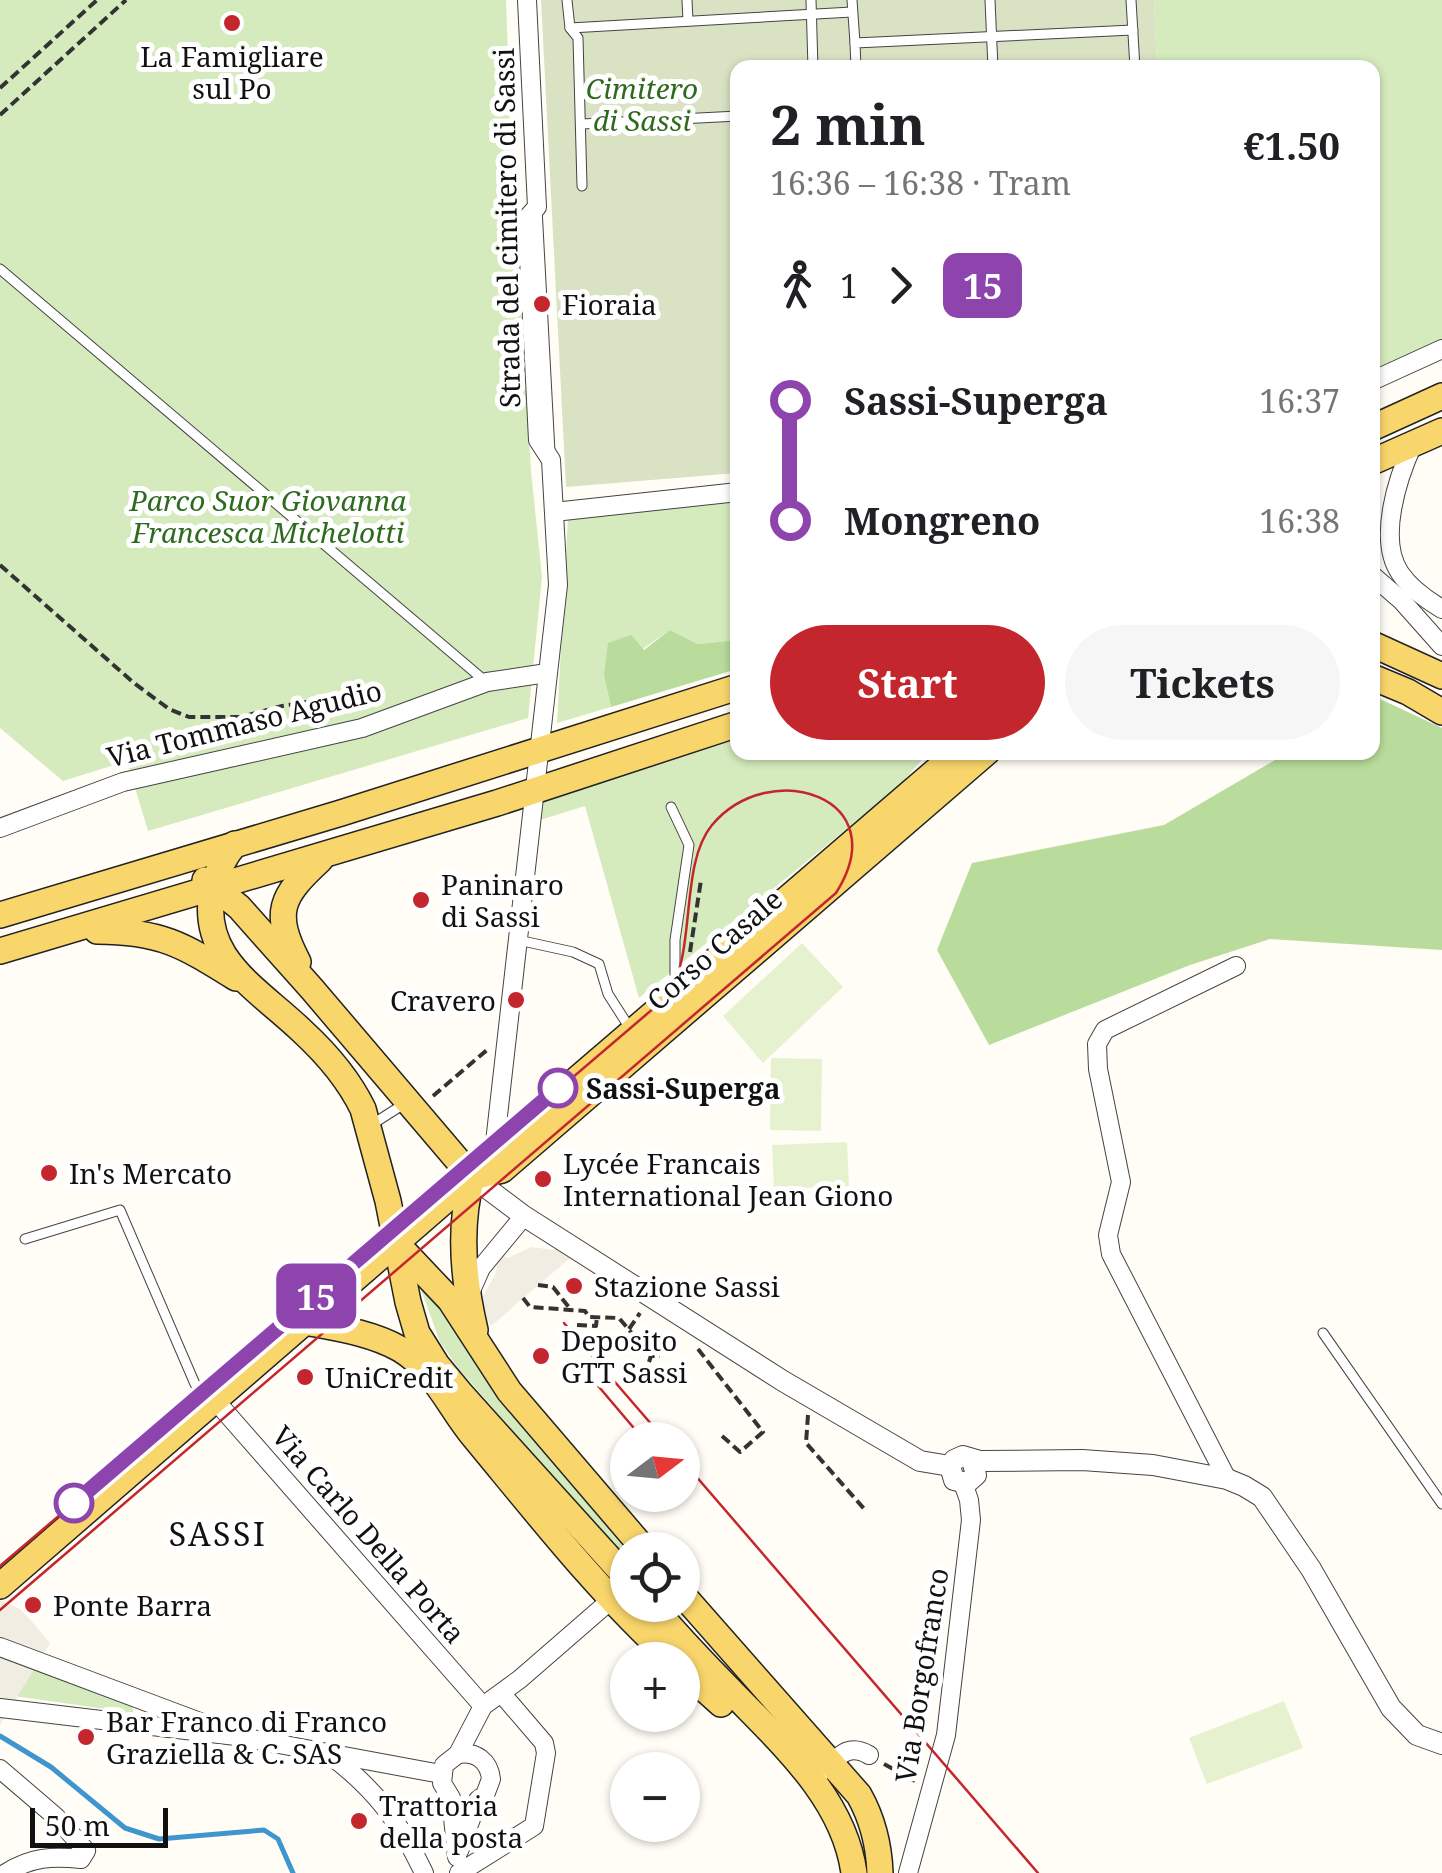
<!DOCTYPE html>
<meta charset="utf-8">
<style>
body{margin:0;font-family:"Noto Serif",serif;background:#f6f6f6;color:#202124;height:100vh;display:flex;flex-direction:column;font-size:38px;white-space:nowrap}
*{box-sizing:border-box;margin:0}
p{font-size:32px;color:#757577}
.icon{flex:none;width:55px;height:55px;fill:none;stroke:currentColor;stroke-width:2;stroke-linecap:round;stroke-linejoin:round}
.map{position:relative;flex:1;overflow:hidden}
.details{position:absolute;left:730px;top:60px;width:650px;height:700px;display:flex;flex-direction:column;background:#fff;border-radius:20px;box-shadow:0 2px 8px #0004}
.details>*{flex:none}
.badge{padding:0 20px;border-radius:15px;font-size:35px;line-height:65px}
.needle{width:65px;rotate:74deg}
.fabs{position:absolute;left:610px;top:1422px;display:grid;gap:20px}
.fabs a{display:grid;place-items:center;width:90px;height:90px;border-radius:50%;background:#fff;box-shadow:0 2px 8px #0004;font-size:50px}
.scale{position:absolute;left:30px;bottom:25px;width:138px;box-sizing:border-box;padding-left:10px;border:5px solid #111;border-top:0;font-size:28px;line-height:35px;white-space:nowrap;color:#111;-webkit-text-stroke:8px #fff;paint-order:stroke}
.map>.badge{position:absolute;translate:-50% -50%;box-shadow:0 0 0 5px #fff}
.legs{display:flex;align-items:center;gap:15px;height:110px;padding:0 40px;font-size:32px}
.legs p{margin-inline-start:auto}
.headline{display:flex;align-items:center;justify-content:space-between;height:170px;padding:0 40px}
h1{font-size:55px;font-weight:700;line-height:75px}
.cta{display:flex;gap:20px;margin-top:auto;padding:20px 40px}
.cta a{flex:1;height:115px;border-radius:60px;background:#c4262e;color:#fff;font-size:40px;font-weight:700;line-height:115px;text-align:center}
.cta a+a{background:#f6f6f6;color:#202124}
ul{padding:0 40px;list-style:none}
li{display:flex;align-items:center;gap:35px;height:120px;font-size:38px}
li i{display:grid;place-items:center;width:15px;height:100%;margin:0 12px;background:currentColor}
li i::after{content:'';width:25px;height:25px;margin:-12px;border:8px solid;border-radius:50%;background:#fff}
li p{margin-inline-start:auto}
li:first-child i{background:linear-gradient(#0000 50%,currentColor 0)}
li:last-child i{background:linear-gradient(currentColor 50%,#0000 0)}
.map>svg:first-child{display:block}
.green{fill:#d5ebbd}
.forest{fill:#b9dc9c}
.cemetery{fill:#d9e3c4}
.pitch{fill:#e6f2cf}
.plaza{fill:#f1ede2}
.lines{fill:none;stroke-linecap:round;stroke-linejoin:round}
.stream{stroke:#3f96cf;stroke-width:5}
.service-casing{stroke:#444;stroke-width:11}
.minor-casing{stroke:#444;stroke-width:20}
.tertiary-casing{stroke:#444;stroke-width:22}
.primary-casing{stroke:#222;stroke-width:28}
.path{stroke:#333;stroke-width:4;stroke-dasharray:10 5;stroke-linecap:butt}
.service{stroke:#fff;stroke-width:9}
.minor{stroke:#fff;stroke-width:18}
.tertiary{stroke:#fff;stroke-width:20}
.primary{stroke:#f9d66b;stroke-width:25}
.tram{stroke:#c4262e;stroke-width:2.5}
.line-1-casing{stroke:#fff;stroke-width:22}
.line-1{stroke:#8e44ad;stroke-width:15}
.poi-dot{fill:#c4262e;stroke:#fff;stroke-width:4}
.stop-1-dot{fill:#fff;stroke:#8e44ad;stroke-width:5}
.labels{text-anchor:middle;dominant-baseline:central;stroke-width:10;stroke-linejoin:round;paint-order:stroke}
.poi-label{font-size:28px;fill:#111;stroke:#fff;text-anchor:start}
.park-label{font-size:28px;font-style:italic;fill:#2f6b1f;stroke:#fff}
.street-label{font-size:28px;fill:#111;stroke:#fff}
.stop-label{font-size:28px;font-weight:bold;fill:#111;stroke:#fff;text-anchor:start}
.quarter-label{font-size:32px;letter-spacing:2.5px;fill:#111;stroke:#fff}
</style>
<div class="map">
<svg width="1442" height="1873" viewBox="0 0 1442 1873">
<rect width="100%" height="100%" fill="#fffdf5"/>
<g class="green">
<polygon points="0,0 506,0 512,170 531,471 542,577 528,718 148,831 127,761 63,781 0,728"/>
<polygon points="1154,0 1442,0 1442,357 1373,392 1372,68 1157,67"/>
<polygon points="737,497 737,640 698,644 670,630 604,676 611,707 557,723 568,517"/>
<polygon points="737,733 738,752 928,753 898,787 639,998 585,806 540,820 544,800"/>
<polygon points="418,1281 450,1316 470,1355 500,1397 632,1550 628,1550 627,1562 459,1369 440,1342"/>
<polygon points="0,1655 131,1704 134,1713 0,1694"/>
</g>
<g class="forest">
<polygon points="670,630 698,644 737,640 737,669 611,707 604,676 608,643 631,635 644,650"/>
<polygon points="1378,698 1442,728 1442,950 1270,939 1190,965 989,1045 937,950 972,863 1164,825 1287,753 1372,752 1373,702"/>
</g>
<polygon class="cemetery" points="541,0 1154,0 1157,67 738,68 737,473 566,487"/>
<g class="pitch">
<polygon points="802,943 843,987 763,1063 723,1016"/>
<polygon points="771,1058 822,1059 821,1131 770,1130"/>
<polygon points="847,1142 849,1186 774,1189 772,1145"/>
<polygon points="1284,1701 1303,1748 1207,1784 1189,1738"/>
</g>
<g class="plaza">
<polygon points="531,1247 554,1250 557,1247 570,1258 491,1326 484,1314 481,1300 496,1273 499,1254 508,1258"/>
<polygon points="0,1600 22,1610 50,1643 0,1725"/>
</g>
<g class="lines">
<polyline class="stream" points="0,1736 51,1767 125,1828 159,1839 264,1830 278,1839 293,1873"/>
<g class="service-casing">
<g id="service">
<polyline points="567,0 570,28 578,38 582,186"/>
<polyline points="687,0 688,21"/>
<polyline points="811,0 813,68"/>
<polyline points="852,0 855,43"/>
<polyline points="990,0 993,68"/>
<polyline points="1131,0 1135,68"/>
<polyline points="570,28 852,12"/>
<polyline points="856,68 855,43 1133,30"/>
<polyline points="582,124 738,116"/>
<polyline points="537,208 550,452"/>
<polyline points="0,269 485,681"/>
<polyline points="671,807 689,845 675,940 675,974 679,989"/>
<polyline points="518,940 573,952 599,964 608,994 631,1030"/>
<polyline points="371,1125 404,1104"/>
<polyline points="25,1239 120,1210 195,1384 212,1397"/>
<polyline points="1323,1333 1442,1504"/>
</g>
</g>
<g class="minor-casing">
<g id="minor">
<polyline points="1372,381 1442,349"/>
<path d="M1413,444C1398,477 1377,539 1400,573C1410,588 1427,600 1442,609"/>
<polyline points="554,512 738,492"/>
<polyline points="1372,575 1402,601 1442,646"/>
<polyline points="0,828 123,782 362,728 487,682 547,673"/>
<polyline points="494,1151 558,585 551,460 538,440 527,218 537,207 527,0"/>
<polyline points="469,1295 481,1268 524,1216"/>
<polyline points="214,1399 483,1706"/>
<polyline points="1227,1479 1111,1254 1108,1235 1121,1182 1098,1069 1097,1044 1105,1030 1236,966"/>
<polyline points="0,1647 208,1725"/>
<polyline points="0,1708 236,1736 441,1774"/>
<path d="M458,1754C476,1751 489,1761 491,1779L485,1795L478,1800L459,1851"/>
<path d="M330,1755C375,1789 400,1822 424,1873"/>
<path d="M0,1769L56,1817L86,1851L81,1859C52,1856 31,1857 6,1873"/>
<path d="M824,1770C839,1756 848,1743 869,1755"/>
<polyline points="457,1857 451,1798 442,1783 444,1765 458,1754 483,1706 520,1679 619,1593"/>
<polyline points="459,1873 534,1826 546,1753 544,1743 502,1694"/>
<polyline points="908,1873 946,1735 971,1520 969,1500 963,1483"/>
</g>
</g>
<g class="tertiary-casing">
<g id="tertiary">
<polyline points="472,1177 524,1216 783,1381 920,1461 950,1466"/>
<polyline points="950,1466 954,1460 963,1456 980,1461 1082,1460 1153,1465 1227,1479 1244,1486 1262,1497 1311,1569 1391,1708 1417,1735 1442,1744"/>
<polyline points="950,1466 954,1480 967,1483 976,1475 972,1460"/>
</g>
</g>
<g class="primary-casing">
<g id="primary">
<polyline points="1372,428 1442,396"/>
<polyline points="1372,462 1442,431"/>
<polyline points="1372,644 1442,676"/>
<polyline points="1372,677 1408,692 1442,712"/>
<path d="M235,844C224,857 219,868 214,884C195,956 256,987 302,1031C327,1054 348,1078 363,1109L388,1201L408,1302L417,1333L437,1365L461,1394L628,1579"/>
<polyline points="205,880 239,907 312,989 472,1177"/>
<polyline points="0,915 341,813 738,687"/>
<path d="M97,931C161,931 183,945 236,978"/>
<polyline points="0,951 497,803 738,724"/>
<path d="M298,962C272,912 281,896 320,860"/>
<polyline points="472,1177 502,1170 987,752"/>
<path d="M472,1177C458,1227 463,1279 475,1330"/>
<polyline points="396,1243 450,1300 509,1391 645,1550"/>
<path d="M305,1322C337,1328 372,1333 400,1349C435,1370 449,1407 474,1437C537,1513 599,1593 673,1660"/>
<polyline points="0,1586 472,1177 490,1154 958,752"/>
<path d="M682,1594L859,1795C873,1820 879,1844 880,1873"/>
<path d="M651,1605C676,1634 703,1663 730,1690C780,1742 844,1798 854,1873"/>
<polyline points="682,1669 721,1704"/>
</g>
</g>
<g class="path">
<polyline points="0,88 97,0"/>
<polyline points="0,115 126,0"/>
<polyline points="0,565 134,683 169,709 189,717 241,717 282,706 326,699 372,703"/>
<polyline points="690,952 701,880"/>
<polyline points="433,1096 487,1050"/>
<polyline points="538,1285 553,1287 571,1310"/>
<polyline points="523,1298 530,1307 585,1311 589,1317 619,1318 651,1356"/>
<polyline points="577,1325 596,1326 597,1317"/>
<polyline points="629,1329 640,1313"/>
<polyline points="698,1349 763,1432 740,1452 721,1435"/>
<polyline points="649,1362 651,1356 660,1356"/>
<polyline points="808,1415 806,1443 866,1511"/>
<polyline points="884,1764 915,1781"/>
</g>
<use href="#service" class="service"/>
<use href="#minor" class="minor"/>
<use href="#tertiary" class="tertiary"/>
<use href="#primary" class="primary"/>
<g class="tram">
<polyline points="564,1323 665,1440"/>
<polyline points="588,1374 644,1440"/>
<polyline points="682,1460 1038,1873"/>
<path d="M0,1566L668,996C697,951 679,865 712,825C770,756 897,797 836,893L0,1610"/>
</g>
</g>
<g class="lines">
<g class="line-1-casing">
<polyline id="line-1" points="74,1503 558,1088"/>
</g>
<use href="#line-1" class="line-1"/>
</g>
<g class="poi-dot">
<circle cx="232" cy="23" r="10"/>
<circle cx="542" cy="304" r="10"/>
<circle cx="421" cy="900" r="10"/>
<circle cx="516" cy="1000" r="10"/>
<circle cx="49" cy="1173" r="10"/>
<circle cx="543" cy="1179" r="10"/>
<circle cx="574" cy="1286" r="10"/>
<circle cx="541" cy="1356" r="10"/>
<circle cx="305" cy="1377" r="10"/>
<circle cx="33" cy="1605" r="10"/>
<circle cx="86" cy="1737" r="10"/>
<circle cx="359" cy="1821" r="10"/>
</g>
<g class="stop-1-dot">
<circle cx="558" cy="1088" r="18"/>
<circle cx="74" cy="1503" r="18"/>
</g>
<g class="labels">
<g class="poi-label">
<text x="232" y="56" text-anchor="middle">La Famigliare<tspan x="232" dy="32">sul Po</tspan></text>
<text x="562" y="304">Fioraia</text>
<text x="441" y="884">Paninaro<tspan x="441" dy="32">di Sassi</tspan></text>
<text x="496" y="1000" text-anchor="end">Cravero</text>
<text x="563" y="1163">Lycée Francais<tspan x="563" dy="32">International Jean Giono</tspan></text>
<text x="69" y="1173">In's Mercato</text>
<text x="594" y="1286">Stazione Sassi</text>
<text x="561" y="1340">Deposito<tspan x="561" dy="32">GTT Sassi</tspan></text>
<text x="325" y="1377">UniCredit</text>
<text x="53" y="1605">Ponte Barra</text>
<text x="106" y="1721">Bar Franco di Franco<tspan x="106" dy="32">Graziella &amp; C. SAS</tspan></text>
<text x="379" y="1805">Trattoria<tspan x="379" dy="32">della posta</tspan></text>
</g>
<g class="park-label">
<text x="642" y="88">Cimitero<tspan x="642" dy="32">di Sassi</tspan></text>
<text x="268" y="500">Parco Suor Giovanna<tspan x="268" dy="32">Francesca Michelotti</tspan></text>
</g>
<g class="street-label">
<text transform="translate(506 228) rotate(-91)">Strada del cimitero di Sassi</text>
<text transform="translate(244 723) rotate(-14)">Via Tommaso Agudio</text>
<text transform="translate(714 949) rotate(-41)">Corso Casale</text>
<text transform="translate(369 1534) rotate(49)">Via Carlo Della Porta</text>
<text transform="translate(921 1675) rotate(-81)">Via Borgofranco</text>
</g>
<g class="stop-label">
<text x="586" y="1088">Sassi-Superga</text>
</g>
<g class="quarter-label">
<text x="218" y="1533">SASSI</text>
</g>
</g>
</svg>
<div class="fabs">
<a><svg class="needle" viewBox="-14 -14 28 28"><path d="M0-13l5 13h-10z" fill="#e53935"/><path d="M0 13l5-13h-10z" fill="#757577"/></svg></a>
<a><svg class="icon" aria-label="locate" viewBox="0 0 24 24"><circle cx="12" cy="12" r="6"/><path d="M12 2v4M12 18v4M2 12h4M18 12h4"/></svg></a>
<a>+</a>
<a>−</a>
</div>
<div class="scale">50 m</div>
<b class="badge" style="left:316px;top:1296px;background:#8e44ad;color:#fff">15</b>
<section class="details">
<div class="headline"><div><h1>2 min</h1><p>16:36 – 16:38 · Tram</p></div><b>€1.50</b></div>
<div class="legs"><svg class="icon" aria-label="walk" viewBox="0 0 24 24"><circle cx="13" cy="4" r="2"/><path d="M13 8l-2 6 4 7M11 14l-3 7M7 12l3-4h3l4 4"/></svg>1<svg class="icon" aria-label="forward" viewBox="0 0 24 24"><path d="M9 5l7 7-7 7"/></svg><b class="badge" style="background:#8e44ad;color:#fff">15</b></div>
<ul>
<li><i style="color:#8e44ad"></i><b>Sassi-Superga</b><p>16:37</p></li>
<li><i style="color:#8e44ad"></i><b>Mongreno</b><p>16:38</p></li>
</ul>
<div class="cta"><a>Start</a><a>Tickets</a></div>
</section>
</div>
